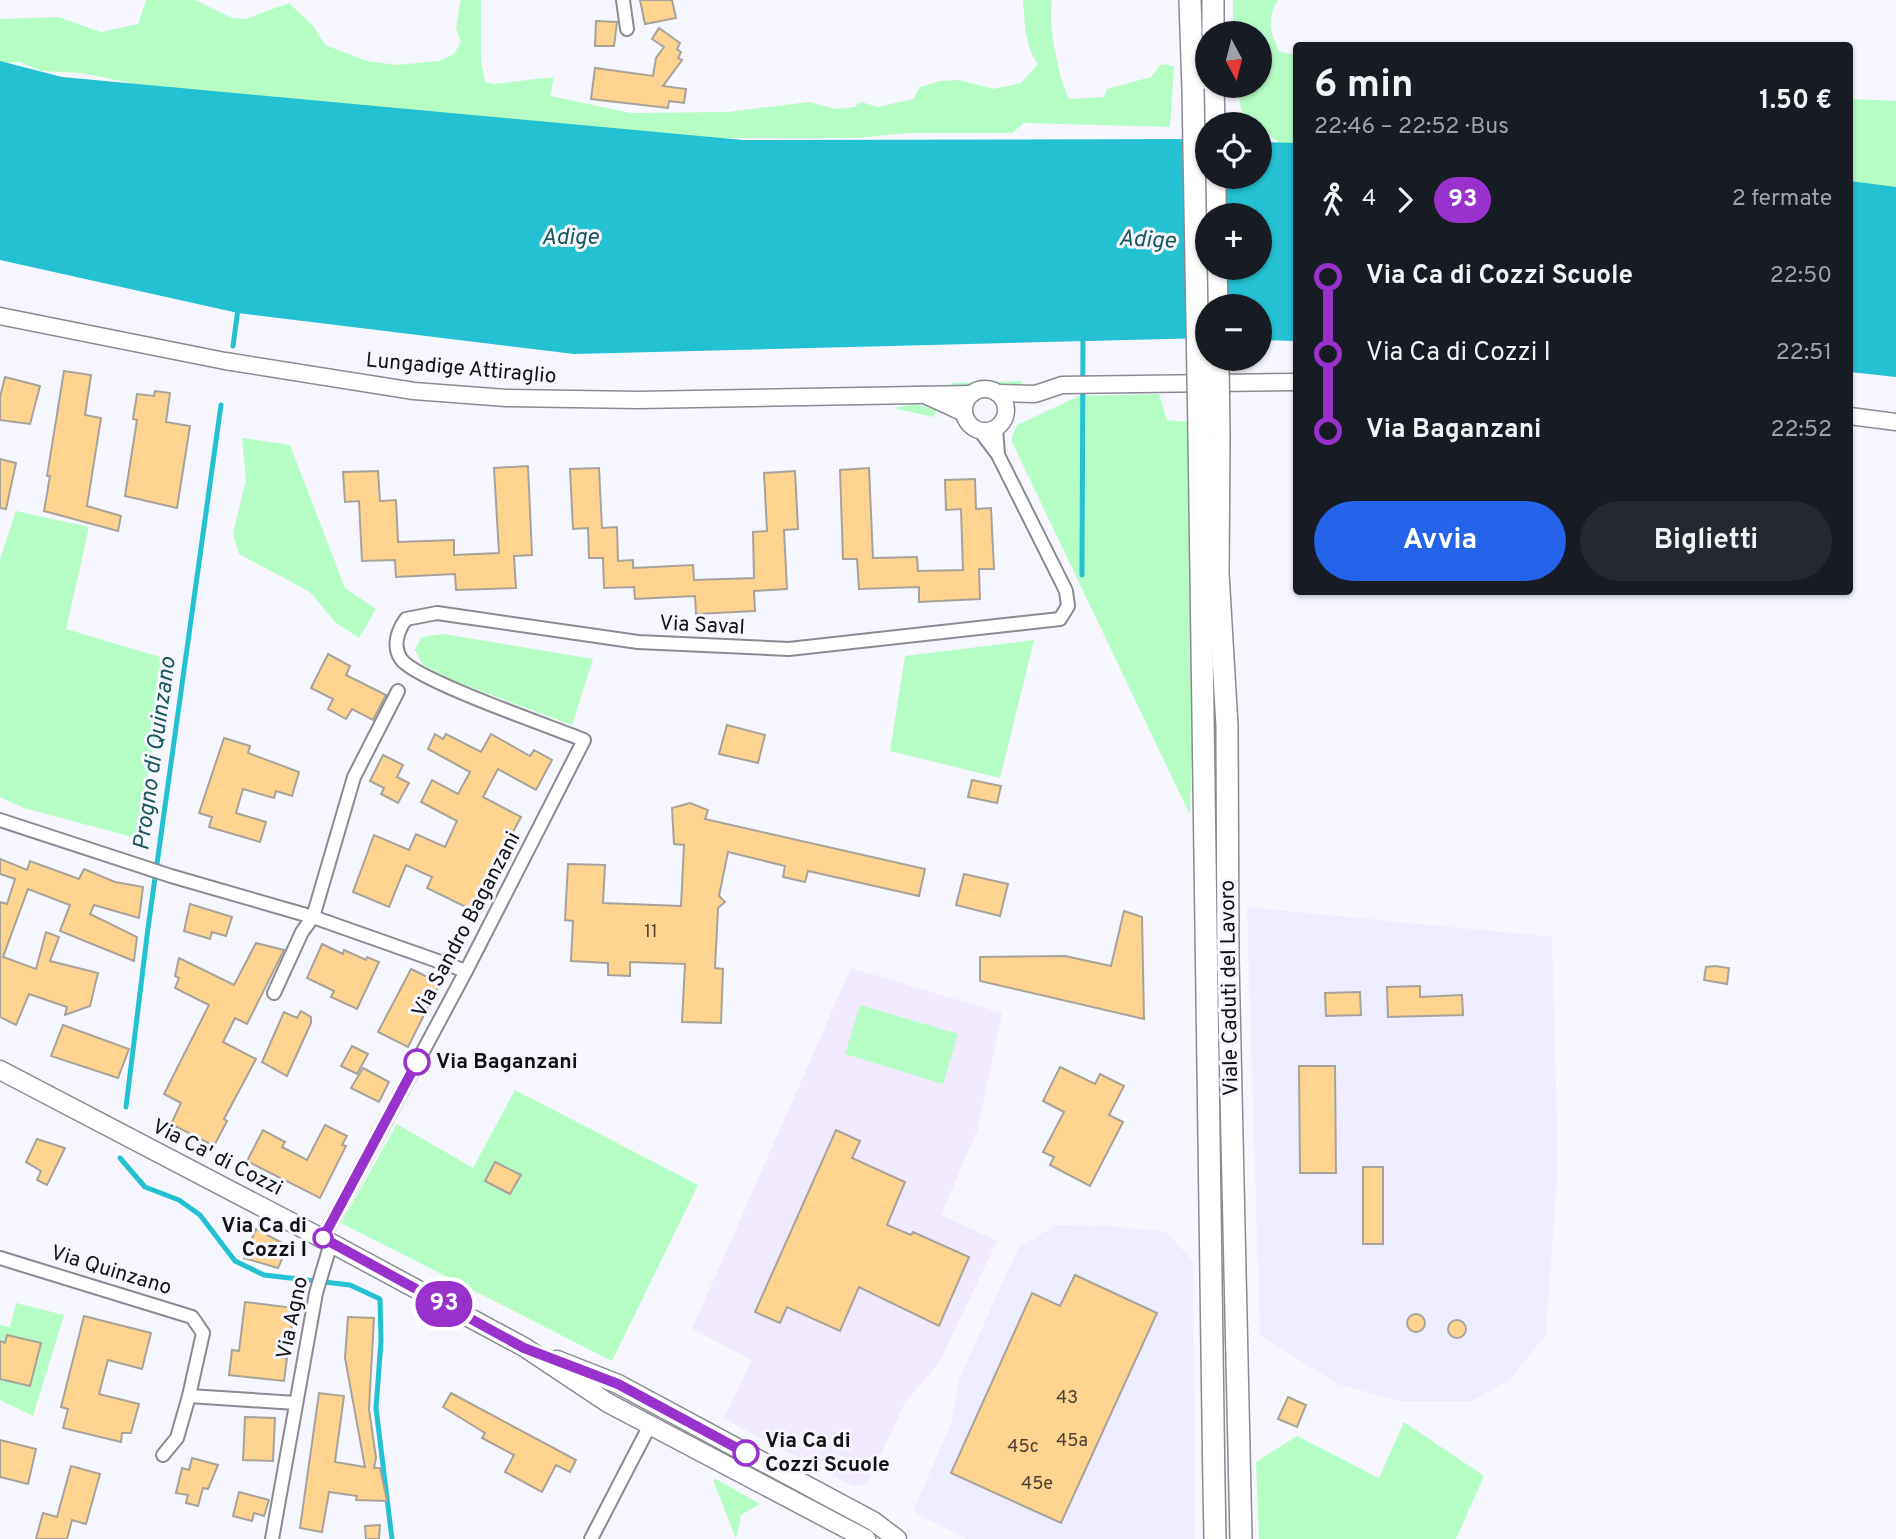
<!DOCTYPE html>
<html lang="it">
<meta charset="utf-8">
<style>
body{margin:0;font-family:Overpass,sans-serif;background:#242831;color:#f1f3f6;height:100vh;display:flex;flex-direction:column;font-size:26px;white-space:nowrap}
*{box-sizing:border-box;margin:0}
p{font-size:23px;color:#9ea1a6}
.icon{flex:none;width:38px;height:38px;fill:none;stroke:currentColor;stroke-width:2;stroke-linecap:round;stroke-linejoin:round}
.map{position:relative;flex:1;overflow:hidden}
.details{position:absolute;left:1293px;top:42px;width:560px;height:553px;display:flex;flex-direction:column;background:#171b24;border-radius:7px;box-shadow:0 2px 5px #0004}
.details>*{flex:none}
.badge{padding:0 14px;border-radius:23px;font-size:24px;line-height:46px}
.needle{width:46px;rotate:173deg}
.tools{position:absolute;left:1195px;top:21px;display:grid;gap:14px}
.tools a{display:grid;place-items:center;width:77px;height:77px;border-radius:50%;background:#171b24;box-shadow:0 2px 5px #0004;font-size:35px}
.map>.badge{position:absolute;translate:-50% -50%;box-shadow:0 0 0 4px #fff}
.legs{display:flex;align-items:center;gap:10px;height:77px;padding:0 21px;font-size:23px}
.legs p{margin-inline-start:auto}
.summary{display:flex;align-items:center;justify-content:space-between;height:119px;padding:0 21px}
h1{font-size:38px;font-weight:700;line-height:52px}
.button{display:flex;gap:14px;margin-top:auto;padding:14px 21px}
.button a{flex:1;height:80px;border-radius:42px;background:#2563eb;color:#fff;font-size:28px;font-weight:700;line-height:80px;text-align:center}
.button a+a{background:#242831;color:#f1f3f6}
ul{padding:0 21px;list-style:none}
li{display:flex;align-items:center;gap:24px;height:77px;font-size:26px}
li i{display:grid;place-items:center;width:10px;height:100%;margin:0 9px;background:currentColor}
li i::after{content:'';width:18px;height:18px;margin:-9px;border:5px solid;border-radius:50%;background:#171b24}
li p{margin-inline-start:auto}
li:first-child i{background:linear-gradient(#0000 50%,currentColor 0)}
li:last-child i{background:linear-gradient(currentColor 50%,#0000 0)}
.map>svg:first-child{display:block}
.built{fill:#ededff}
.education{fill:#f1e9fe}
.green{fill:#b6fcc5}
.water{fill:#23c1d2;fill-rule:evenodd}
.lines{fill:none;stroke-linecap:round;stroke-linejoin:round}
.stream{stroke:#23c1d2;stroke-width:5}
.building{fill:#fed490;stroke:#a8a39a;stroke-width:2}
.minor-casing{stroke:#8a8a93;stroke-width:16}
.tertiary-casing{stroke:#8a8a93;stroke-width:19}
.secondary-casing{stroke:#8a8a93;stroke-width:21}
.primary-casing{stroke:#8a8a93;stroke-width:24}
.minor{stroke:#fff;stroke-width:12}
.tertiary{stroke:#fff;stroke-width:16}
.secondary{stroke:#fff;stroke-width:18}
.primary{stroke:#fff;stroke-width:21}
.primary-bridge-casing{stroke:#8a8a93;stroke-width:24;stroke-linecap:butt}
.primary-bridge{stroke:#fff;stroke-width:21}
.line-1-casing{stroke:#fff;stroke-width:16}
.line-1{stroke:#9932cc;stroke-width:10}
.stop-1-dot{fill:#fff;stroke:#9932cc;stroke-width:3.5}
.labels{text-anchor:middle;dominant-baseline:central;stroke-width:6;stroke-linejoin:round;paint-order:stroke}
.number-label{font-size:18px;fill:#4d4234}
.street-label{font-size:21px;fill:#121215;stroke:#f6f6fe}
.stop-label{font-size:21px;font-weight:bold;fill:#121215;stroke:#f6f6fe;text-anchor:start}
.water-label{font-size:23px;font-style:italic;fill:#1a565d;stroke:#f6f6fe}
</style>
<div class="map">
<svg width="1896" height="1539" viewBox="0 0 1896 1539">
<rect width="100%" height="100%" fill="#f6f6fe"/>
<g class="built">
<polygon points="1247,907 1552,937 1558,1163 1546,1334 1510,1380 1471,1401 1400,1401 1337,1384 1260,1335"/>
<polygon points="1055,1225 1107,1226 1166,1232 1193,1261 1195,1539 967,1539 915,1513 914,1509 951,1424 960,1377 1018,1249"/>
</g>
<polygon class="education" points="851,968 1002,1013 978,1128 941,1215 997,1241 939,1363 905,1402 869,1480 863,1485 853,1486 724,1419 752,1360 692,1329"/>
<g class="green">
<path d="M146,0H195L232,18L245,19L289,3L314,27L325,45L367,61L397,65L439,61L454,54L461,42L456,28L460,3L461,0H481V60L485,82L494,84L554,77L550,96L631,113L728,112L809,102L836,109L854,107L861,102L878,107L913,99L920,87L940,81L959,80L993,89L1021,83L1038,64C1024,45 1025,23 1023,0H1052C1048,26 1058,76 1069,99L1104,97L1107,89L1151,77L1161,64L1174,66L1170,127L1024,123L1012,133H908L857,138H687L247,107L82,73L41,71L20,62L0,63V19L58,17L101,32L138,24Z"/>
<path d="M1233,0H1278C1266,21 1270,30 1279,51L1297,56V153H1290L1241,110L1237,86H1260V33H1233Z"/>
<polygon points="1850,99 1896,101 1896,201 1850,206"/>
<path d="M1021,381V384C1008,388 999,384 986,384C974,384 964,389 951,387V383Z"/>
<polygon points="1159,394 1167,420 1201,423 1190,815 1011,440 1017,425 1079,396"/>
<polygon points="915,404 936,410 934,417 893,408"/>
<polygon points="242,438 290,445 345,588 376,609 359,638 335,622 310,592 239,554 233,533 246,480"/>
<polygon points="16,511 89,527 66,629 170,660 136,838 24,808 0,797 0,559"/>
<polygon points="444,634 593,659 572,725 456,682 423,665 415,650 421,637"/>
<polygon points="1034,640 1000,778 890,751 905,656"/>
<polygon points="860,1005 958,1034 943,1084 845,1054"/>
<polygon points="515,1090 698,1185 612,1361 341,1223 397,1124 473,1168"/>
<polygon points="16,1303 64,1315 33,1416 0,1400 0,1325 10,1327"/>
<polygon points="1404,1422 1484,1476 1456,1539 1259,1539 1256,1462 1297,1436 1379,1478"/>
<polygon points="716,1479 760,1504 741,1515 736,1539 713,1480"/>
</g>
<g class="water">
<path d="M0,61L62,77L743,140L1207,139L1208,177H1260V142L1297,143V341L1260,340V306H1208L1207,338L574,354L238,313L0,260ZM1208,215H1260V268H1208Z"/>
<polygon points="1850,181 1896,187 1896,377 1850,372"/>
</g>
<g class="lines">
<g class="stream">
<polyline points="233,346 238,309"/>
<polyline points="1082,575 1083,333"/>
<polyline points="126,1107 148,928 221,405"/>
<polyline points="120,1158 145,1187 179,1200 200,1215 235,1261 264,1275 350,1285 380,1299 381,1341 376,1408 392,1539"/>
</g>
</g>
<g class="building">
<polygon points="640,0 672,0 676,18 645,24"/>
<polygon points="596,21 617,22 614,46 595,46"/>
<polygon points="659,28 680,43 677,49 681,52 678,58 682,60 663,86 686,89 684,103 669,101 668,108 591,99 595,68 653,76 656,58 664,47 652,39"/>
<polygon points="64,371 91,375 85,415 101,418 87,506 121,516 118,531 44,511 50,476 47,476"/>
<polygon points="5,377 40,386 30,424 0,420 0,397"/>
<polygon points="155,391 170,393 166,422 190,426 177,508 125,496 137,420 133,419 137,394 154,396"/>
<polygon points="0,459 16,463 6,509 0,508"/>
<polygon points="528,466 532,555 514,556 516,588 456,590 455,574 396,577 395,560 362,561 359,501 345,502 343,472 378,471 380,501 396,500 398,542 454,540 454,555 499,553 494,468"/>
<polygon points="599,468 602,528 617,527 618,561 633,560 633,568 693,565 694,580 754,578 753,532 767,531 764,473 795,471 798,529 784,530 787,589 754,591 755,611 696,614 695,596 635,599 634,587 604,588 603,558 589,558 588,528 573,529 570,469"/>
<polygon points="869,468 873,558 917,557 918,571 963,570 961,509 946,510 945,480 975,479 976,509 991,508 994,569 979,569 980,599 919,602 919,587 859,589 857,559 843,559 840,470"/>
<polygon points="328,654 350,666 346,675 386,695 373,720 352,709 346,719 328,709 333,699 311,688"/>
<polygon points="727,725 765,735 758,763 719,754"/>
<polygon points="435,734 443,739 446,734 481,752 491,734 530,756 534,750 552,760 536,790 498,769 483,797 521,817 495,866 504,870 480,914 427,888 432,877 406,865 389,907 353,892 374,835 409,850 416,834 445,847 457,821 421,802 432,780 458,794 470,772 428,749"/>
<polygon points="224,738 250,746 248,753 299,772 292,796 276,791 274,798 243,789 236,813 266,822 260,842 209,827 212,817 199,813"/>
<polygon points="383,755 403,765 397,777 409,783 398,803 381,794 384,788 370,781"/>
<polygon points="972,780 1001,786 997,803 968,797"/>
<polygon points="690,803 708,810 705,819 925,869 919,896 808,871 805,882 783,877 785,866 728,852 719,896 725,902 718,908 715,968 723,969 721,1023 682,1022 685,964 630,962 630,976 608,975 608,963 571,961 573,921 565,920 568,864 605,865 603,903 681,906 684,845 674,844 672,808"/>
<polygon points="0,859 27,870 30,861 79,879 84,869 115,882 143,887 139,918 94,905 90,914 137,937 134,961 60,931 70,905 28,889 3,957 36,969 46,932 59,937 50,961 98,973 90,1006 65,1015 67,1007 29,994 16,1025 0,1017 0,902 7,904 15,879 0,874"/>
<polygon points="964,874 1008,884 1000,916 956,905"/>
<polygon points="190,904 232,917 226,936 212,932 210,939 184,931"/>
<polygon points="1124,911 1142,917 1144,1019 980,981 980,957 1065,956 1111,966"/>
<polygon points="256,943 284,950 247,1024 235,1018 223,1042 256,1059 224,1119 227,1121 214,1146 171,1124 181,1103 164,1094 209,1005 175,988 179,978 175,976 179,958 234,985"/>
<polygon points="322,944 343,954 344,950 366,960 367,957 379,962 357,1009 331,997 334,991 307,978"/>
<polygon points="1715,966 1729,968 1727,984 1704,980 1706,967"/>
<polygon points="411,969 440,983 408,1047 378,1032"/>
<polygon points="1420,986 1420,997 1462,995 1463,1015 1388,1017 1387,987"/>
<polygon points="1360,992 1361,1015 1326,1016 1325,993"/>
<polygon points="301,1011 311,1017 311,1023 287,1076 262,1062 284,1012 297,1018"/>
<polygon points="63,1025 129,1049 118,1078 51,1056"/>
<polygon points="352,1046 368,1054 357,1074 341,1066"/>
<polygon points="1299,1066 1335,1066 1336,1173 1300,1173"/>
<polygon points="1060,1067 1095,1084 1100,1074 1124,1086 1109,1115 1123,1122 1090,1186 1050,1165 1054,1157 1043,1152 1064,1112 1043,1101"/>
<polygon points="363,1068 389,1082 379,1102 351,1088"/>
<polygon points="325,1125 347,1136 342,1145 346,1146 320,1198 247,1161 263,1130 285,1142 282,1147 307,1160"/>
<polygon points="836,1130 860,1141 852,1158 905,1182 887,1225 911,1235 913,1232 969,1257 939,1326 859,1287 840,1331 787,1307 780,1323 755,1312"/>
<polygon points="37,1139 65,1148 47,1185 37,1180 41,1171 26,1162"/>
<polygon points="495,1162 521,1175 510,1194 485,1181"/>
<rect x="1363" y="1167" width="20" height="77"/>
<polygon points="256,1229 288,1246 278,1268 244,1258"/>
<polygon points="1075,1275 1157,1313 1061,1523 951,1473 1032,1293 1060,1306"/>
<polygon points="245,1302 294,1308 291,1331 285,1330 282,1358 287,1358 284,1381 229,1375 232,1350 239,1351"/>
<circle cx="1416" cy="1323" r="9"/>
<polygon points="84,1316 151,1333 142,1369 108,1360 99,1394 139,1404 131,1433 122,1433 121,1442 63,1428 68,1409 61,1407"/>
<polygon points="348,1317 374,1318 369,1409 376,1458 374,1468 380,1468 387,1501 356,1500 357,1496 329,1492 322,1532 300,1528 319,1393 344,1396 335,1462 365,1467 345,1358"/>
<circle cx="1457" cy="1329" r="9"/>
<polygon points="7,1335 41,1343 30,1386 0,1379 0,1341 5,1343"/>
<polygon points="451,1393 576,1460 570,1472 556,1465 542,1492 505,1472 514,1455 482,1438 485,1433 443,1407"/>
<polygon points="1288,1397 1306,1405 1297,1427 1278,1419"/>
<polygon points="245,1417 275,1418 273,1461 243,1460"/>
<polygon points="0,1440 36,1449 28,1484 0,1477"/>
<polygon points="192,1458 218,1465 208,1489 203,1488 198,1506 186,1503 188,1495 176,1493 182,1468 189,1470"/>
<polygon points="71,1466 100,1474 86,1524 72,1520 67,1539 36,1539 43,1513 57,1517"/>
<polygon points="239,1492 269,1500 264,1516 254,1513 252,1521 233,1516"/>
<polygon points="380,1525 379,1539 366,1539 365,1526"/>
</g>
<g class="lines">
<g class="minor-casing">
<g id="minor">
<polyline points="623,0 627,29"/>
<polyline points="996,429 998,454"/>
<polyline points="0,820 171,876 313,917 466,971"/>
<polyline points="274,993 302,932 313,917 354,777 398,691"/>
<path d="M323,1238L466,971L584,740C552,727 415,680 401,659C392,646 398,630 406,619L437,613L638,642L789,649L1060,619L1068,606L1066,591L998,455L980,431"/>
<polyline points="0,1258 192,1317 203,1333 189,1396"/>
<polyline points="163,1455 177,1438 189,1396 296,1403"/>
<polyline points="272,1539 316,1293 331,1243"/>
<polyline points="591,1539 650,1425"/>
</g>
</g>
<g class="tertiary-casing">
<g id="tertiary">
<polyline points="0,316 225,361 414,391 506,398 639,400 972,394"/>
<circle cx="985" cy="410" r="21"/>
<polyline points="997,393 1035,394 1062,385 1297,382"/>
<polyline points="925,395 964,413"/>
<polyline points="1850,416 1896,422"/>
</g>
</g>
<g class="secondary-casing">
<g id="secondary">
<polyline points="0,1070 331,1243 524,1347 608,1403 866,1539"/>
<polyline points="557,1360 618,1384 873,1521 897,1539"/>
</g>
</g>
<g class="primary-casing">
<g id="primary">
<polyline points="1190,0 1193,89"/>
<polyline points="1213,33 1213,0"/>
<polyline points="1213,86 1214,124"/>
<polyline points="1215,177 1215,215"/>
<polyline points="1216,268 1217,306"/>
<path d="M1199,434C1205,803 1208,1171 1215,1539"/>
<polyline points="1219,438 1218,573 1227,726 1228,959 1241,1539"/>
</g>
</g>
<use href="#minor" class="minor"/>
<use href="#tertiary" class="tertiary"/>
<use href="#secondary" class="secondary"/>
<use href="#primary" class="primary"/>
<g class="primary-bridge-casing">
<g id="primary-bridge">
<polyline points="1193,89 1199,434"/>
<polyline points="1218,359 1219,438"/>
</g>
</g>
<use href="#primary-bridge" class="primary-bridge"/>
</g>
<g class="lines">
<g class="line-1-casing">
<polyline id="line-1" points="417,1062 323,1238 524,1348 618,1384 746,1453"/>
</g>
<use href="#line-1" class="line-1"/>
</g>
<g class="stop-1-dot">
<circle cx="417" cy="1062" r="12"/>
<circle cx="323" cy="1238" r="9"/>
<circle cx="746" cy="1453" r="12"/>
</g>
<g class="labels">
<g class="number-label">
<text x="651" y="932">11</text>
<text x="1067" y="1398">43</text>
<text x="1072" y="1441">45a</text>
<text x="1023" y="1447">45c</text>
<text x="1037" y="1484">45e</text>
</g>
<g class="street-label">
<text transform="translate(461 369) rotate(5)">Lungadige Attiraglio</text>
<text transform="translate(702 626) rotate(3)">Via Saval</text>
<text transform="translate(467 925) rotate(-62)">Via Sandro Baganzani</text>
<text transform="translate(1230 988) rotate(-91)">Viale Caduti del Lavoro</text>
<text transform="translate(217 1158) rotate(27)">Via Ca' di Cozzi</text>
<text transform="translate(111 1271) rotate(17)">Via Quinzano</text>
<text transform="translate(293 1318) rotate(-78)">Via Agno</text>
</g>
<g class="stop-label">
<text x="436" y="1062">Via Baganzani</text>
<text x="307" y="1226" text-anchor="end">Via Ca di<tspan x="307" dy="24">Cozzi I</tspan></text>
<text x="765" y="1441">Via Ca di<tspan x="765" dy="24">Cozzi Scuole</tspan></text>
</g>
<g class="water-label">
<text x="570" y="238">Adige</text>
<text transform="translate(1147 241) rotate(3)">Adige</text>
<text transform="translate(156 754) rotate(-82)">Progno di Quinzano</text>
</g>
</g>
</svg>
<div class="tools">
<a><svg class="needle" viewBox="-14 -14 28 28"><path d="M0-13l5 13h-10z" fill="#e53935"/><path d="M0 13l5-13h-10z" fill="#9ea1a6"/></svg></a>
<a><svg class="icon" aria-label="locate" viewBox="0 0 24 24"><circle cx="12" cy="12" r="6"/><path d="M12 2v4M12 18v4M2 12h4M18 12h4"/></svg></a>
<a>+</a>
<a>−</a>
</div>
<b class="badge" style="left:444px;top:1304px;background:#9932cc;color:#fff">93</b>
<section class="details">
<div class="summary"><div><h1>6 min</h1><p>22:46 – 22:52 · Bus</p></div><b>1.50 €</b></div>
<div class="legs"><svg class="icon" aria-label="walk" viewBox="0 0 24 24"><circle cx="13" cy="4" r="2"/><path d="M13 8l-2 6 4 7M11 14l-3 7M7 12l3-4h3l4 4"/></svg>4<svg class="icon" aria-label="forward" viewBox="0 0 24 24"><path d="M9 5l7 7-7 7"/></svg><b class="badge" style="background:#9932cc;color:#fff">93</b><p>2 fermate</p></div>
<ul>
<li><i style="color:#9932cc"></i><b>Via Ca di Cozzi Scuole</b><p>22:50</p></li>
<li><i style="color:#9932cc"></i><span>Via Ca di Cozzi I</span><p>22:51</p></li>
<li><i style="color:#9932cc"></i><b>Via Baganzani</b><p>22:52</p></li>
</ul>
<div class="button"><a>Avvia</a><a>Biglietti</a></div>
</section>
</div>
